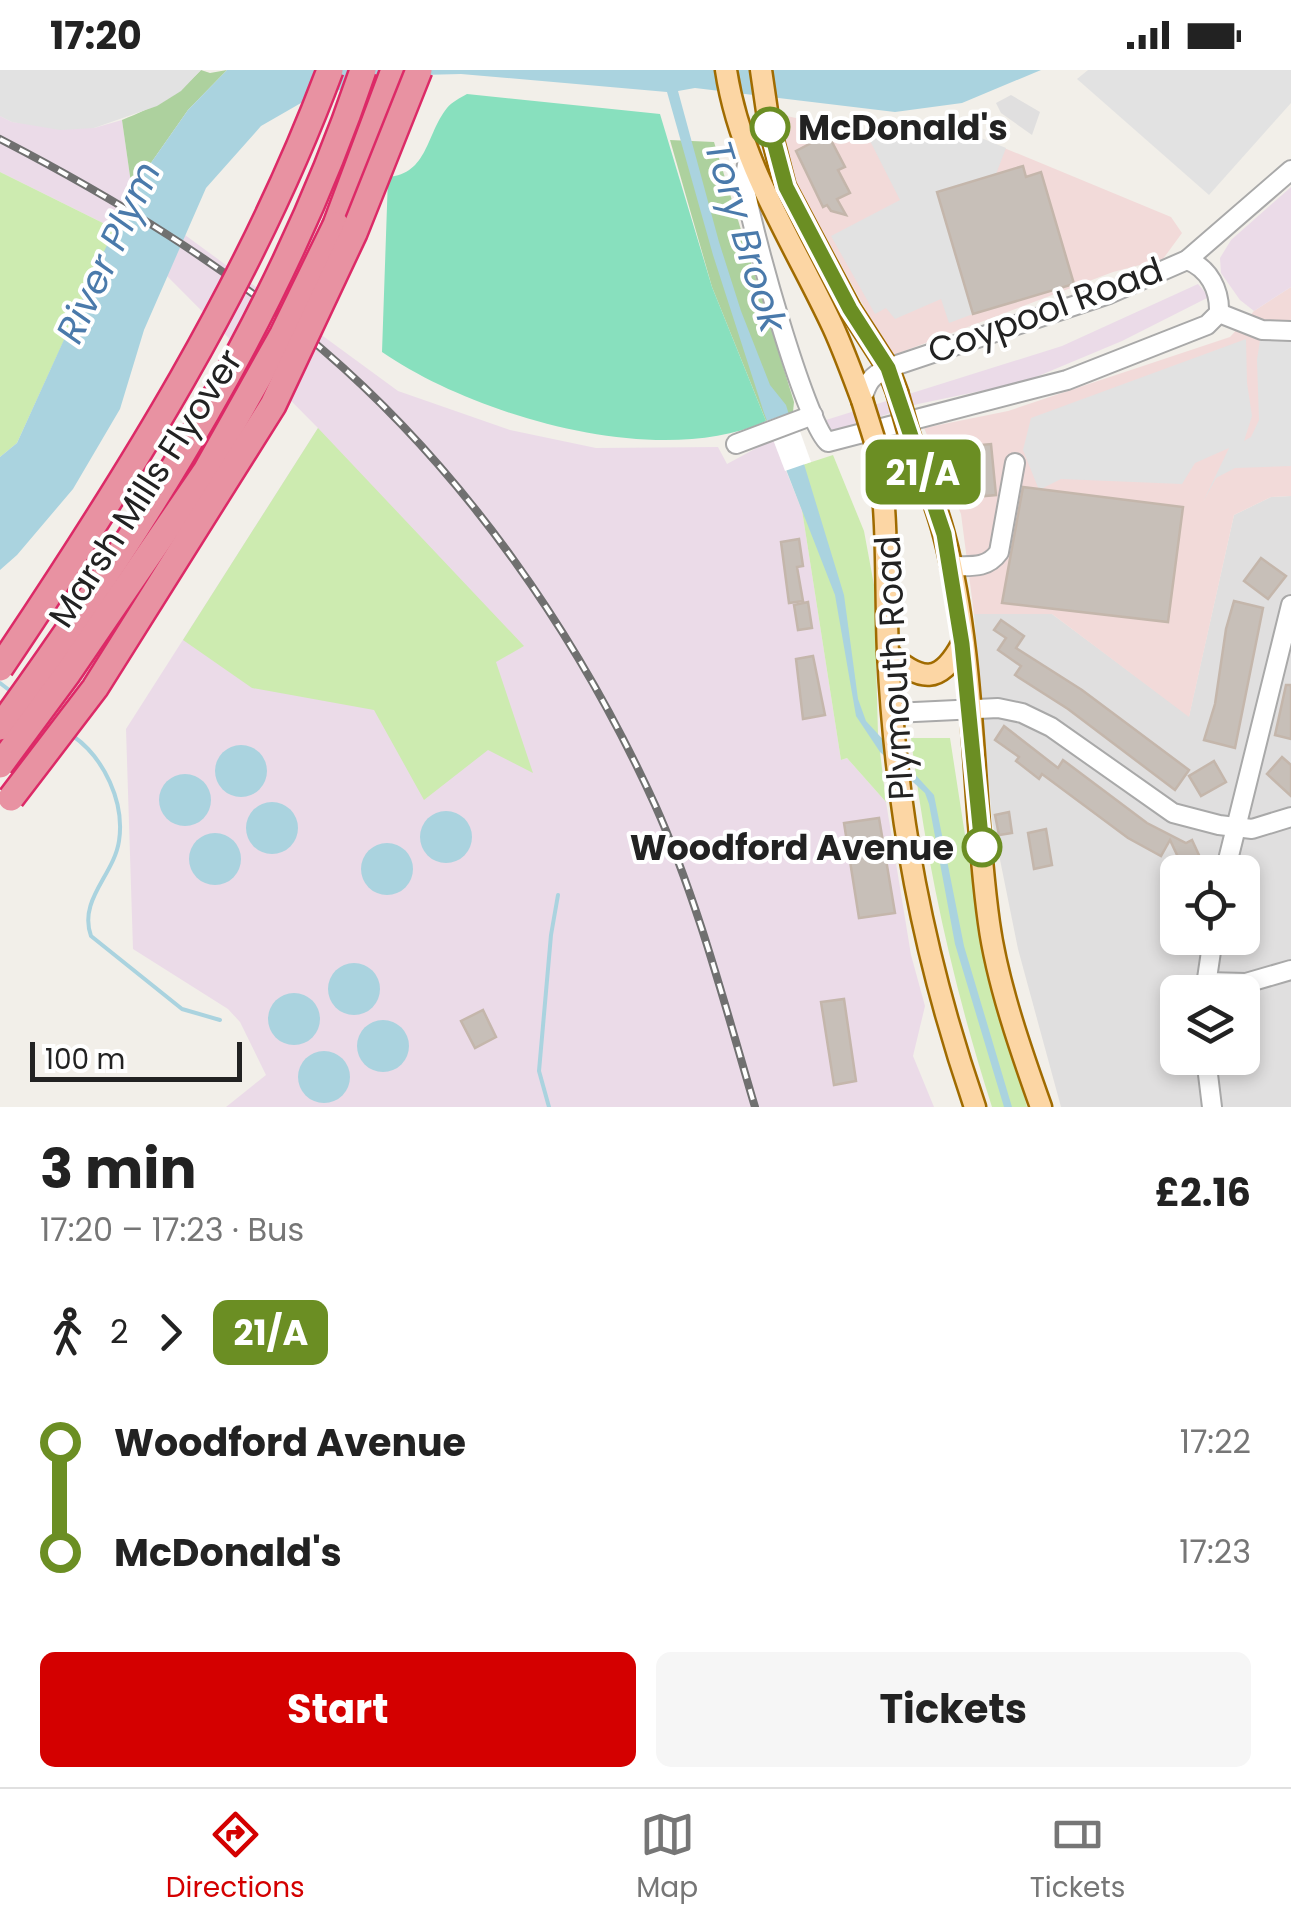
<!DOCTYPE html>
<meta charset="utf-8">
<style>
body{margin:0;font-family:Poppins,sans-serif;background:#f6f6f6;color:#222;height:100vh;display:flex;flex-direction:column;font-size:38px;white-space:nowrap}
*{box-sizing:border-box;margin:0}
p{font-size:32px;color:#767676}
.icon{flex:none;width:55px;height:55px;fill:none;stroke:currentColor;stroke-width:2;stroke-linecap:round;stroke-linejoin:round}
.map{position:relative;height:1037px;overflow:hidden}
.drawer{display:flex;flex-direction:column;background:#fff;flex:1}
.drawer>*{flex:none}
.badge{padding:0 20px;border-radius:15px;font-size:35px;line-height:65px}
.buttons{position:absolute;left:1160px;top:785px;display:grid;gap:20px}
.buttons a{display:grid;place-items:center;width:100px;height:100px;border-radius:15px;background:#fff;box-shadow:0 5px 15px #0003;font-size:50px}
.scale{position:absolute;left:30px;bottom:25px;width:212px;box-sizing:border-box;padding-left:10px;border:5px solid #222;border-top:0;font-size:28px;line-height:35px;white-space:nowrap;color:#222;-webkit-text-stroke:8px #fff;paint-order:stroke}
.map>.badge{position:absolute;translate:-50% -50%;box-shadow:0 0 0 5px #fff}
.legs{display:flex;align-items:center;gap:15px;height:110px;padding:0 40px;font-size:32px}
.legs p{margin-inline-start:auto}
.overview{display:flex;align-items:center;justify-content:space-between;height:170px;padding:0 40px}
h1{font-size:55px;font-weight:700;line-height:75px}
.primary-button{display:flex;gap:20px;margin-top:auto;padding:20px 40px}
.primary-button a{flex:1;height:115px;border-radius:15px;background:#d40000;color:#fff;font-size:40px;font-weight:700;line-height:115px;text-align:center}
.primary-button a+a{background:#f6f6f6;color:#222}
ul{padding:0 40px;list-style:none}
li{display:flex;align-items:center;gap:35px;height:110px;font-size:38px}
li i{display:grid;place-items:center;width:15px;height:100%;margin:0 12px;background:currentColor}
li i::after{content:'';width:25px;height:25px;margin:-12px;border:8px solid;border-radius:50%;background:#fff}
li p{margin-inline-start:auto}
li:first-child i{background:linear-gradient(#0000 50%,currentColor 0)}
li:last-child i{background:linear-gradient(currentColor 50%,#0000 0)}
.status{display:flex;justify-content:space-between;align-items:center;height:70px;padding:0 50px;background:#fff;direction:ltr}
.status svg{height:28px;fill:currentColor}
.tab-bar{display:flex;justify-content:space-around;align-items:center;height:140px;border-top:2px solid #e0e0e0;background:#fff;font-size:28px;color:#767676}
.tab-bar a{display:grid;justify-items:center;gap:5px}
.tab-bar .active{color:#d40000}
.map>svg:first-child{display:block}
.residential{fill:#e0dfdf;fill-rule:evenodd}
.commercial{fill:#f2dad9}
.industrial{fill:#ebdbe8}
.grass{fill:#cdebb0}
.forest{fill:#add19e}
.pitch{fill:#88e0be}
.parking{fill:#e2e2e2}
.water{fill:#aad3df}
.pier{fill:#fff}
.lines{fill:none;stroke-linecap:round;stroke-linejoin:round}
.stream{stroke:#aad3df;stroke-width:4}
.building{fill:#c7bfb8;stroke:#c4b6ab;stroke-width:2.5}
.minor-casing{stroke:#a9a9a9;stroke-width:22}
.major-casing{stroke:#a06b00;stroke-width:25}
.highway-casing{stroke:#dc2a67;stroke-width:30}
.minor{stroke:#fff;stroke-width:18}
.major{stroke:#fcd6a4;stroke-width:20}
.highway{stroke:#e892a2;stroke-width:25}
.rail-casing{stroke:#707070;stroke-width:8}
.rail{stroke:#fff;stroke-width:4;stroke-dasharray:11;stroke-linecap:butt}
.major-bridge-casing{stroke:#a06b00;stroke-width:25;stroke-linecap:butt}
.highway-bridge-casing{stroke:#dc2a67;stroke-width:30;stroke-linecap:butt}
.major-bridge{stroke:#fcd6a4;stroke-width:20}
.highway-bridge{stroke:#e892a2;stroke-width:25}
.line-1-casing{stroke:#fff;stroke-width:22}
.line-1{stroke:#6b8e23;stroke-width:15}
.stop-1-dot{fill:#fff;stroke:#6b8e23;stroke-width:5}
.labels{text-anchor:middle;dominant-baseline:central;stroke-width:8;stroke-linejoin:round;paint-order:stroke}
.stop-label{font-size:35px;font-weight:bold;fill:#222;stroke:#fff;text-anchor:start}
.street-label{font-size:35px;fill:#222;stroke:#fff}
.water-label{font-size:38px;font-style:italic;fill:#4a7aab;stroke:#fff}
</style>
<div class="status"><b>17:20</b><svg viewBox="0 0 49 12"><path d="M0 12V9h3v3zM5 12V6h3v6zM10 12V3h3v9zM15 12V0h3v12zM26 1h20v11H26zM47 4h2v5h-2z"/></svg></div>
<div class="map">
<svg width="1291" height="1037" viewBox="0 0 1291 1037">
<rect width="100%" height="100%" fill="#f2efe9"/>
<g class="residential">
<polygon points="1011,25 1040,42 1032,65 1001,43 996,33"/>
<path d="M1291,426V1037H1061L1018,879L992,750L974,544H1052L1189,646L1234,445L1271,427ZM1178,802H1242V868H1178ZM1178,922H1242V988H1178Z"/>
</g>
<g class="commercial">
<polygon points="782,45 866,63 944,53 1171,147 1182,163 1163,189 1113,202 891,286 791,104"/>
<polygon points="1291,217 1291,426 1271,427 1234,445 1189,647 1052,544 974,544 961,444 924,358 1008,341 1230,267 1254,241"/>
</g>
<g class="industrial">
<polygon points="0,46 12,52 94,58 122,50 132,120 115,159 0,102"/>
<polygon points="1291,117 1291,217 1254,241 1240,230 1221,203 1220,188 1231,170"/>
<polygon points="185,165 398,321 510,360 596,378 718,377 727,394 773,369 802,440 841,690 847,688 886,732 911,885 925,936 913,986 934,1037 226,1037 266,1005 240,952 228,939 133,879 126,659 318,358 167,206"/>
<polygon points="1198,214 1209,227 1122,271 1024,312 918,334 833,362 826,350 1062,276"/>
</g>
<g class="grass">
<polygon points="0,102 115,159 17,373 0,387"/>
<polygon points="318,358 524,576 496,592 533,703 488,680 424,730 374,640 252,618 183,570"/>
<polygon points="833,385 864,461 874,515 878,665 886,732 847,688 841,690 802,440 787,400"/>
<path d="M911,668H950L978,849L1027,1037H992C953,916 926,793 911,668Z"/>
</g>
<g class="forest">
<path d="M201,0L210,3L227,0L188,40L132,120L122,50C154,37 177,25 201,0Z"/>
<polygon points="670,70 714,72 794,332 793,342 766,351 712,217"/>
</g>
<path class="pitch" d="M467,24L660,44L712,217L766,351C659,400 475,346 382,282L388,107C428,104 426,64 447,38C452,32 460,28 467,24Z"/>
<g class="parking">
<polygon points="0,0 201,0 181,21 157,36 94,58 60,60 12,52 0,46"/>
<polygon points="1088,0 1291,0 1291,33 1209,125 1077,9"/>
<polygon points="944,53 1006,78 996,104 937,122 973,244 949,253 941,229 895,249 886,238 875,244 831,166 900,130 866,63"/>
<polygon points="1246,269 1247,313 1252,346 1244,371 1251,367 1259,350 1257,290 1260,270 1291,269 1291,396 1235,398 1216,408 1203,432 1229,378 1195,393 1182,414 1061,409 1039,420 1023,380 1031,348"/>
</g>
<g class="water">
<polygon points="227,0 1041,0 962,33 895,42 695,18 678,21 719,172 741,241 770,315 786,335 844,525 858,629 866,651 934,725 964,876 1012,1037 1004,1037 955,874 929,734 925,723 880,682 856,646 835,525 764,343 713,185 667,22 461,4 381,6 301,33 261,56 206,118 144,260 120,339 73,419 17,485 0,500 0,387 17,373 132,120 188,40"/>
<circle cx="241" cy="701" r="26"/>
<circle cx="185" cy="730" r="26"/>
<circle cx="272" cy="758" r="26"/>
<circle cx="446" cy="767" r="26"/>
<circle cx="215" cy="789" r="26"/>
<circle cx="387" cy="799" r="26"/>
<circle cx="354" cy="919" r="26"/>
<circle cx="294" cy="949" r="26"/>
<circle cx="383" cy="976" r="26"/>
<circle cx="324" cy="1007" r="26"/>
</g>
<polygon class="pier" points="793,342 811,392 785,401 766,351"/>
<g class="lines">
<g class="stream">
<polyline points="0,613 13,623"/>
<path d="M73,666C104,688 125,732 119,771C114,805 78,830 91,866L182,939L220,950"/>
<polyline points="549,1037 539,1001 551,865 558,825"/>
</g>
</g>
<g class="building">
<polygon points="821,68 824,73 831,70 845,97 838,100 850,123 837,129 846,145 831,141 827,135 823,137 796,81"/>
<polygon points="1023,96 1026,107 1041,102 1074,214 973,244 937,122"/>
<polygon points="991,374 996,425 964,428 959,377"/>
<polygon points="1023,417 1183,437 1168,552 1002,533"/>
<polygon points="799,469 803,496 797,497 803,531 789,533 781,472"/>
<polygon points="1261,488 1286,506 1268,529 1244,511"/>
<polygon points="1234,531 1263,538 1235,678 1204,670 1215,634 1226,559"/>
<polygon points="808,532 812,558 798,560 794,535"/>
<polygon points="1001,550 1024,566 1016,578 1082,620 1189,700 1175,720 1068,639 1015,605 1021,596 998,580 1006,568 994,560"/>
<polygon points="813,586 825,645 803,649 796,589"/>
<polygon points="1286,615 1291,615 1291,669 1275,665"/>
<polygon points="1004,656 1058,698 1063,690 1147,753 1186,773 1192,770 1204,796 1185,802 1170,770 1161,786 1128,768 1042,704 1039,709 1016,691 1019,687 995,670"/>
<polygon points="1282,687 1291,695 1291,726 1267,704"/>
<polygon points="1214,691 1226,712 1201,726 1189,706"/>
<polygon points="1009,742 1012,763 999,765 995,745"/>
<polygon points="879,748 895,843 859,848 844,753"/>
<polygon points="1046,759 1052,795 1034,799 1028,763"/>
<polygon points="844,929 856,1011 834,1015 821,932"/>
<polygon points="483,940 496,967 475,978 461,951"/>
</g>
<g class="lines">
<g class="minor-casing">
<g id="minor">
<path d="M749,85C747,95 744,106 745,116C749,151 806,356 828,372L1067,310L1207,255L1219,243C1220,220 1209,198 1187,190"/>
<polyline points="1219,243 1262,260 1291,261"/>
<path d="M862,330C867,312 871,306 888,298L1109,224L1187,190L1291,100"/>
<polyline points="736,374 813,345"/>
<path d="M951,496C971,496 987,499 999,482L1015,393"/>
<polyline points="894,643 998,638 1022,643 1051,657 1173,743 1219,755 1252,759 1291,747"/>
<polyline points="1225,802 1291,535"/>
<polyline points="1205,912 1246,913 1291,900"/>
<polyline points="1205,922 1213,868"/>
<polyline points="1206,988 1212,1037"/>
</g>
</g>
<g class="major-casing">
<g id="major">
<path d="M726,0C740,94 794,173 833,257C844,281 853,306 862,330"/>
<polyline points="761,0 769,55 785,117 850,239 888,298 897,322"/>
<path d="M909,364C921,397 935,431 944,465C977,591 971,725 989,853C997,912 1021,981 1041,1037"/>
<path d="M877,378C889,446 885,514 888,583C896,743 923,886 975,1037"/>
<path d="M888,583C921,612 940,615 962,574"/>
</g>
</g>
<g class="highway-casing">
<polyline id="highway" points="336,155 394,0"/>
</g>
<use href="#minor" class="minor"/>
<use href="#major" class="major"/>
<use href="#highway" class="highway"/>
<g class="rail-casing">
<path id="rail" d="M0,69C114,128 225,195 323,280C465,402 578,565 655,735C698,831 725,936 755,1037"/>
</g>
<use href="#rail" class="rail"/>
<g class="major-bridge-casing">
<g id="major-bridge">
<polyline points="897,322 909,364"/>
<polyline points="862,330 877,378"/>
</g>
</g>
<g class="highway-bridge-casing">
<g id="highway-bridge">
<path d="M0,598C127,409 250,214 330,0"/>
<path d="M0,657C147,454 283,239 363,0"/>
<polyline points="0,695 68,603 206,401 283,264 336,155"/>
<polyline points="11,728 95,618 273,335 354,163 419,0"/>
</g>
</g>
<use href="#major-bridge" class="major-bridge"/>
<use href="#highway-bridge" class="highway-bridge"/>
</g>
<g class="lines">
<g class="line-1-casing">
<polyline id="line-1" points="770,57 786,117 850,239 888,298 944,464 962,574 982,777"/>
</g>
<use href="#line-1" class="line-1"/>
</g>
<g class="stop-1-dot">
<circle cx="770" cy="57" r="18"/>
<circle cx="982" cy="777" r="18"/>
</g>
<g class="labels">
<g class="stop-label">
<text x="798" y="57">McDonald's</text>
<text x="954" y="777" text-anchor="end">Woodford Avenue</text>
</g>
<g class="street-label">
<text transform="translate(1045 240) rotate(-20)">Coypool Road</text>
<text transform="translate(145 418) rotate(-57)">Marsh Mills Flyover</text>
<text transform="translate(894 598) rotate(-93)">Plymouth Road</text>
</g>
<g class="water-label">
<text transform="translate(746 166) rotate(73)">Tory Brook</text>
<text transform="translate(108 182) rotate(-65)">River Plym</text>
</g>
</g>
</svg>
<div class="buttons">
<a><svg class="icon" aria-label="locate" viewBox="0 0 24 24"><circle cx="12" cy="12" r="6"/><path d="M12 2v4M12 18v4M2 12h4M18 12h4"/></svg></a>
<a><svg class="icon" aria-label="layers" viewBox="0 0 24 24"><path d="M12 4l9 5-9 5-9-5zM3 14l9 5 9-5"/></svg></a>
</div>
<div class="scale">100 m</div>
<b class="badge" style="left:923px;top:402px;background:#6b8e23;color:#fff">21/A</b>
</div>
<section class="drawer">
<div class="overview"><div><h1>3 min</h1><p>17:20 – 17:23 · Bus</p></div><b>£2.16</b></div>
<div class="legs"><svg class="icon" aria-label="walk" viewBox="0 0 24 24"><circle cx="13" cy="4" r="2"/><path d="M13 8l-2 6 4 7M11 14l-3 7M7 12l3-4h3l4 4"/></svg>2<svg class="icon" aria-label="forward" viewBox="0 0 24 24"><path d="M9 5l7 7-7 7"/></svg><b class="badge" style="background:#6b8e23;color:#fff">21/A</b></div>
<ul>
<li><i style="color:#6b8e23"></i><b>Woodford Avenue</b><p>17:22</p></li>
<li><i style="color:#6b8e23"></i><b>McDonald's</b><p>17:23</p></li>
</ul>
<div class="primary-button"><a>Start</a><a>Tickets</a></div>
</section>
<nav class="tab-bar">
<a class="active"><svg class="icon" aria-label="directions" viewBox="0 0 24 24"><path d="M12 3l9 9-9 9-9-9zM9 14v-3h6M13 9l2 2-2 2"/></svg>Directions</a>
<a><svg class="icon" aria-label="map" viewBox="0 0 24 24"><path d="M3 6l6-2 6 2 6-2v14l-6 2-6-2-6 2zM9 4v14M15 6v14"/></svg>Map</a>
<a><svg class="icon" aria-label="tickets" viewBox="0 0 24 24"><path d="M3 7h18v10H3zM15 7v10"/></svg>Tickets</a>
</nav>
